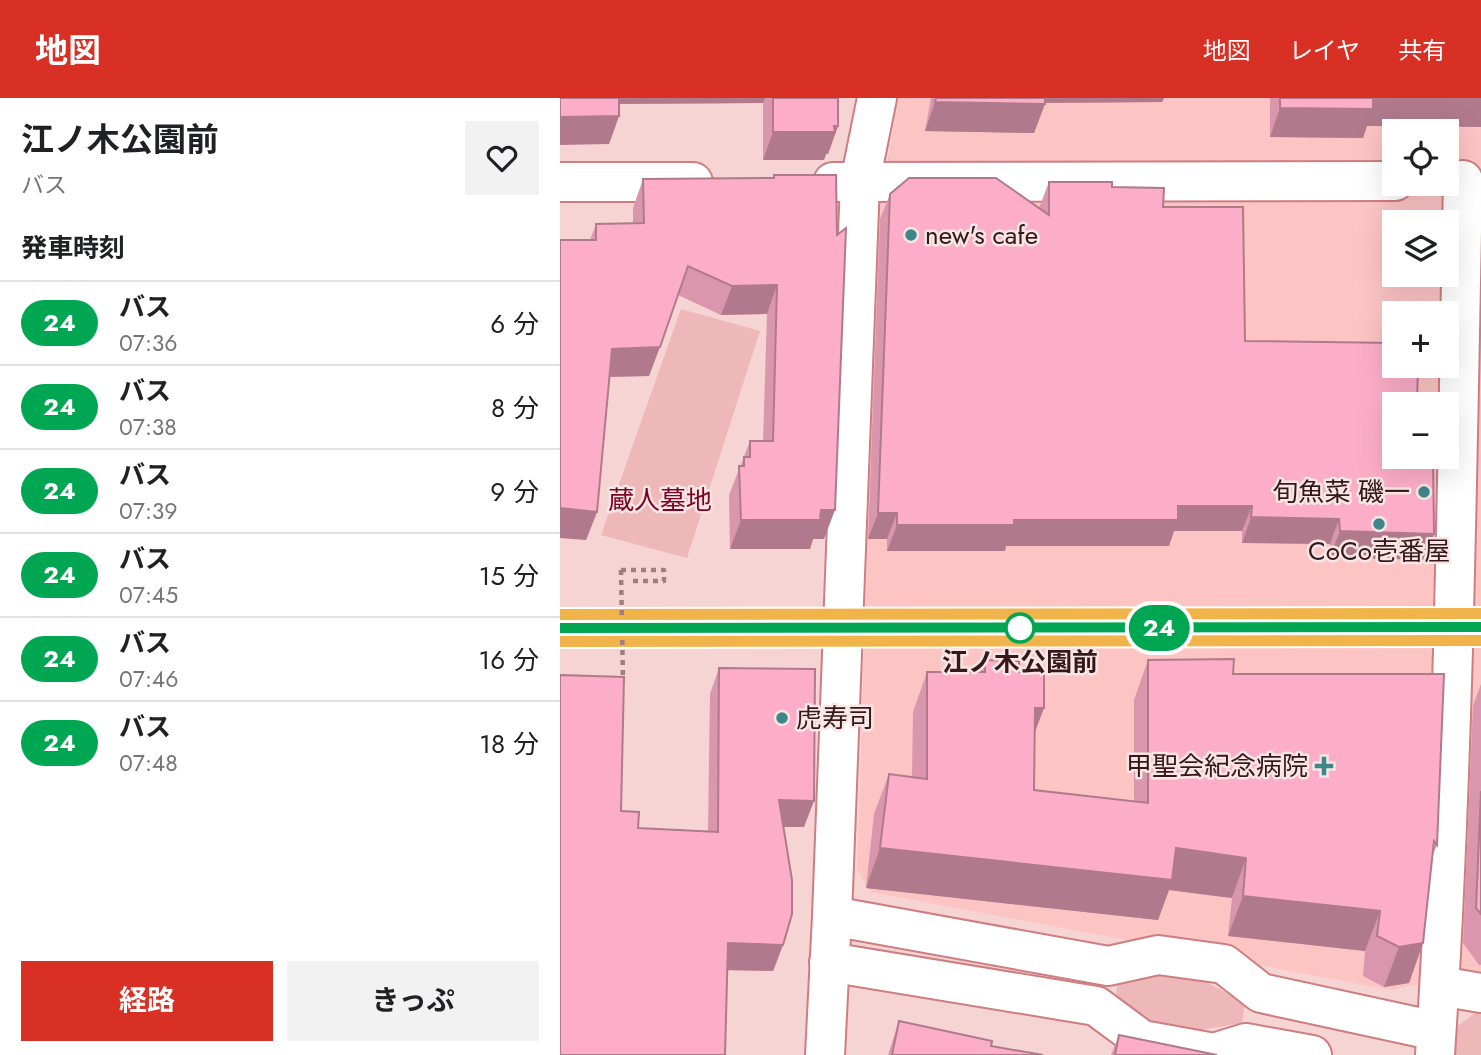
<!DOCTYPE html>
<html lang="ja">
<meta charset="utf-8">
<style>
body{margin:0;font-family:Jost,"Noto Sans JP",sans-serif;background:#f2f2f2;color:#202124;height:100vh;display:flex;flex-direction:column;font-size:26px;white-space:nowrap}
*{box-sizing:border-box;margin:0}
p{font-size:23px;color:#757577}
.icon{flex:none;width:38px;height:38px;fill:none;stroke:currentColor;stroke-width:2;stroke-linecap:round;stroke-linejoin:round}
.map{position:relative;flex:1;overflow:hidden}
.drawer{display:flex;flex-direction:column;background:#fff;width:560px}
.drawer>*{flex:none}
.badge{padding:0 14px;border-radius:23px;font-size:24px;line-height:46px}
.controls{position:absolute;left:822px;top:21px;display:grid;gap:14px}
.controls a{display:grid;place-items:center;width:77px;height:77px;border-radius:0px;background:#fff;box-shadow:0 7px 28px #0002;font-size:35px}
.map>.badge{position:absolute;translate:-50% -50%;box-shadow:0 0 0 4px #fff}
h2{padding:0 21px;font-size:26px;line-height:63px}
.round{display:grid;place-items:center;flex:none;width:74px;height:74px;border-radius:0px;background:#f2f2f2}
.headline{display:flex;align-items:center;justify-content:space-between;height:119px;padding:0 21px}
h1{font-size:33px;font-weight:700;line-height:52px}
.action{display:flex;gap:14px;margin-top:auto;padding:14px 21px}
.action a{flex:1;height:80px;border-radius:0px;background:#d93025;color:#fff;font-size:28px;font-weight:700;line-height:80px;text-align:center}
.action a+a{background:#f2f2f2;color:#202124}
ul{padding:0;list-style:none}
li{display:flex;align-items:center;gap:21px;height:84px;padding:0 21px;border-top:2px solid #e0e0e0}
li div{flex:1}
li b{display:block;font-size:26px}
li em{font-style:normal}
li .badge{min-width:77px;font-weight:700;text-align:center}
header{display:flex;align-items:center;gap:42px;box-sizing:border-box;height:98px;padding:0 35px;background:#d93025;color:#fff}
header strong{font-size:33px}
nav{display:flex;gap:38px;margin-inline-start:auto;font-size:24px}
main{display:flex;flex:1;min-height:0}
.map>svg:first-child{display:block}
.built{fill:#fdc4c4;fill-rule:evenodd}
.green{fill:#eeb7b8}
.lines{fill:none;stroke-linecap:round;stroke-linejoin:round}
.street-casing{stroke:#ce7e81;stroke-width:42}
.highway-casing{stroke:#fff;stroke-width:42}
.path{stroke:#9f7e7e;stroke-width:4.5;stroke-dasharray:5 5;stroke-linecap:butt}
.street{stroke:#fff;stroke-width:38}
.highway{stroke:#f1b44a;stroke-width:38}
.path-bridge{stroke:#9f7e7e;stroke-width:4.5;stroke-dasharray:5 5;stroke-linecap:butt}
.wall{fill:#d996ac}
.shaded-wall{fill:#b07a8c}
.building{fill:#fcaec8;stroke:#b07a8c;stroke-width:2}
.line-casing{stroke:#fff;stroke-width:16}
.line{stroke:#00a651;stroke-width:10}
.poi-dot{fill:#3e8688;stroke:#f8e6e6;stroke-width:2.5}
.stop-dot{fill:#fff;stroke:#00a651;stroke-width:3.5}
.labels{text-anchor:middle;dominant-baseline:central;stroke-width:5;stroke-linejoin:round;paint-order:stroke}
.poi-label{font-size:26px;fill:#37181a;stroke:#f8e6e6;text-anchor:start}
.park-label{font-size:26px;fill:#7f0020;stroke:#f8e6e6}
.stop-label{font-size:26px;font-weight:bold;fill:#37181a;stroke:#f8e6e6}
</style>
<header>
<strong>地図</strong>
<nav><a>地図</a><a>レイヤ</a><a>共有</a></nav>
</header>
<main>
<section class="drawer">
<div class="headline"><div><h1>江ノ木公園前</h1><p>バス</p></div><a class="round"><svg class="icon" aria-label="heart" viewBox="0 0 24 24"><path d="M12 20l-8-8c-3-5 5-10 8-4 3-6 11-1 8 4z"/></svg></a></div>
<h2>発車時刻</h2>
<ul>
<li><span class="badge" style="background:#00a651;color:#fff">24</span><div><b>バス</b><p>07:36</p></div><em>6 分</em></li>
<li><span class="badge" style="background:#00a651;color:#fff">24</span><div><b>バス</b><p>07:38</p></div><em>8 分</em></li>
<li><span class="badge" style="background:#00a651;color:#fff">24</span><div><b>バス</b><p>07:39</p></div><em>9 分</em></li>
<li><span class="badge" style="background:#00a651;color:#fff">24</span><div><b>バス</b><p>07:45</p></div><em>15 分</em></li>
<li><span class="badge" style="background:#00a651;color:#fff">24</span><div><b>バス</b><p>07:46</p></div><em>16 分</em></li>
<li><span class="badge" style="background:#00a651;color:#fff">24</span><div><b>バス</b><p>07:48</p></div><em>18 分</em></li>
</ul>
<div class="action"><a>経路</a><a>きっぷ</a></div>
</section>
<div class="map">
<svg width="921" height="957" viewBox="0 0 921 957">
<rect width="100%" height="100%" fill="#f7d4d4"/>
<path class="built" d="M339,0H921V877L908,875L831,892L311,794L297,773L318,115ZM835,33H887V86H835ZM835,124H887V177H835ZM835,215H887V268H835ZM835,306H887V359H835Z"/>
<g class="green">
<polygon points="121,211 200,233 127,460 41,437"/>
<polygon points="599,878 646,884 685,905 682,925 641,932 591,923 556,903 557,886"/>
<polygon points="918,913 921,913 921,957 892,957 892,932"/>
</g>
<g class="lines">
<g class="street-casing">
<g id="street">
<polyline points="0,84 133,84"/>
<polyline points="273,84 835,83"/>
<polyline points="272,818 548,868 598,857 664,866 701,895 876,933"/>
<polyline points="269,864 536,908 582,942 654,955 686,945 752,957"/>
<polyline points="880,888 921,895"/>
<polyline points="265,957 272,818 300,84 317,0"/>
<path d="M875,957C894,666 897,374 903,82"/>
</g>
</g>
<g class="highway-casing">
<polyline id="highway" points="0,530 921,529"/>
</g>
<polyline class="path" points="61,472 104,472 104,483 73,483"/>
<use href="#street" class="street"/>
<use href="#highway" class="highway"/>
<polyline class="path-bridge" points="61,472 63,583"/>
</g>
<g class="wall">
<polygon points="0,0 278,0 278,28 268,56 266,56 264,62 203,62 203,5 59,6 59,18 49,46"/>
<polygon points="371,0 604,0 602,4 485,5 474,35 365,33"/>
<polygon points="710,0 921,0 807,28 803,40 710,39"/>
<polygon points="214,77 264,441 253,441 250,451 170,451 169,397 190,343 203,343 207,216 161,217 118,197 89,278 49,279 37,414 26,442 30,142 36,126 73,126 73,110 83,81 212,80"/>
<polygon points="489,84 552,89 603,109 685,243 835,306 874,436 865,462 770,459 770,446 682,445 682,433 614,433 609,448 446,448 445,453 327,453 327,441 308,441 320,121 330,96 479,110"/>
<polygon points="425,562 459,574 475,634 474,692 574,703 574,602 588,562 673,576 884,576 877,747 872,759 863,845 849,885 824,889 803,878 805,853 668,838 672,800 609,792 598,822 306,790 314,716 329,676 352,679 353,614 367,574 420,574"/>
<polygon points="159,570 244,729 223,729 223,847 213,873 167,872 61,713 78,730 148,733 150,596"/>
<polygon points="921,586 921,867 919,867 903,845 913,608"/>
<polygon points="339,923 431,948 483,957 328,957"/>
<polygon points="559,937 657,957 551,957"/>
</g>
<g class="shaded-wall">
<polygon points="51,0 205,0 203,5 48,6"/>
<polygon points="477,0 604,0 602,4 475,5"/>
<polygon points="813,0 921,0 921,29 807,28 803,40 710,39 720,10"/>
<polygon points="375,4 485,6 474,35 365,33"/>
<polygon points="59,18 49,46 0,47 0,19"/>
<polygon points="278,28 268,56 266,56 264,62 203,62 213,34"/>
<polygon points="217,187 207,216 161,217 172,188"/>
<polygon points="100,249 89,278 41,279 52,251"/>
<polygon points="618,408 692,408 682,433 614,433 609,448 446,448 445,453 327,453 337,427 454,422"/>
<polygon points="0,410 37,414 26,442 0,440"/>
<polygon points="261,412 275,412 264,441 253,441 250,451 170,451 181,422"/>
<polygon points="318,415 337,415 327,441 308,441"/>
<polygon points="691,419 779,421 770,446 682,445"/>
<polygon points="780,433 874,436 865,462 770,459"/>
<polygon points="475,610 484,610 469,650"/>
<polygon points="219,702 254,703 244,729 209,729"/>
<polygon points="320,750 616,750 686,760 672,800 609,792 598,822 306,790"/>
<polygon points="683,798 820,813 805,853 668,838"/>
<polygon points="168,845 223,847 213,873 158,872"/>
<polygon points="863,845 849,885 824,889 839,849"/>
</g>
<g class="building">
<polygon points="0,0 59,0 59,18 0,19"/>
<polygon points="213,0 278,0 278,28 274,28 275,34 213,34"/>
<polygon points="376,0 485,0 485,6 375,4"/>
<polygon points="720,0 813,0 813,11 720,10"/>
<polygon points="214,77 276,77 277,137 286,130 275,412 261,412 260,422 181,422 179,368 184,368 184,359 190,359 190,343 213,343 217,187 172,188 128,168 100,249 52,251 37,414 0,410 0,142 36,142 36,126 84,125 83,81 214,80"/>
<polygon points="349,80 436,80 489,117 489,84 552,84 552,89 604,90 603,109 683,109 685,243 835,245 835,268 858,268 857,306 835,306 835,359 873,359 874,436 780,433 779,421 691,419 692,408 618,408 618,422 454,422 454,427 337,427 337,415 318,415 330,96"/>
<polygon points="674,561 673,576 884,576 877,747 874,743 863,845 839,849 817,838 820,813 683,798 686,760 616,750 612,782 320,750 329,676 367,681 367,574 425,574 425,562 459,563 459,574 484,574 484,610 475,610 474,692 588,705 588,562"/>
<polygon points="159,570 255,571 254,703 219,702 232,782 232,816 223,847 168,845 165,957 0,957 0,577 64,579 61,713 79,714 78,730 158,734"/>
<polygon points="921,693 921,816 916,810"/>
<polygon points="339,923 432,943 431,948 483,957 332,957"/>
<polygon points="559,937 657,957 555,957"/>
</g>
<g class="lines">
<g class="line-casing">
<polyline id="line" points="0,530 921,529"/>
</g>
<use href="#line" class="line"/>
</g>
<g class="poi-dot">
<circle cx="351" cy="137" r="7"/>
<circle cx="864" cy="394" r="7"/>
<circle cx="819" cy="426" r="7"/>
<circle cx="222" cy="620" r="7"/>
<path d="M760.5 657.5h7v7h7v7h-7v7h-7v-7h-7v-7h7z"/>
</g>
<circle class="stop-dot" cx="460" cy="530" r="14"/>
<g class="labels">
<g class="poi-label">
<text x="365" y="137">new's cafe</text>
<text x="850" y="394" text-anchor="end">旬魚菜 磯一</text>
<text x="819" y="453" text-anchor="middle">CoCo壱番屋</text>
<text x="236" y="620">虎寿司</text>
<text x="748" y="668" text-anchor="end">甲聖会紀念病院</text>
</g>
<g class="park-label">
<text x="100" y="402">蔵人墓地</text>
</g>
<g class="stop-label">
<text x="460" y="564">江ノ木公園前</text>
</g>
</g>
</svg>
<div class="controls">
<a><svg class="icon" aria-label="locate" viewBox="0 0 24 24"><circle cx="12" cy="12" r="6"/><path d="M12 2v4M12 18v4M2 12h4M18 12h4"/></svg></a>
<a><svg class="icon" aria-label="layers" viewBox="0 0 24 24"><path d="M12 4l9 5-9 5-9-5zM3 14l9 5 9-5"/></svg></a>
<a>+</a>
<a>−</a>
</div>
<b class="badge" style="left:599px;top:530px;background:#00a651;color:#fff">24</b>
</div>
</main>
